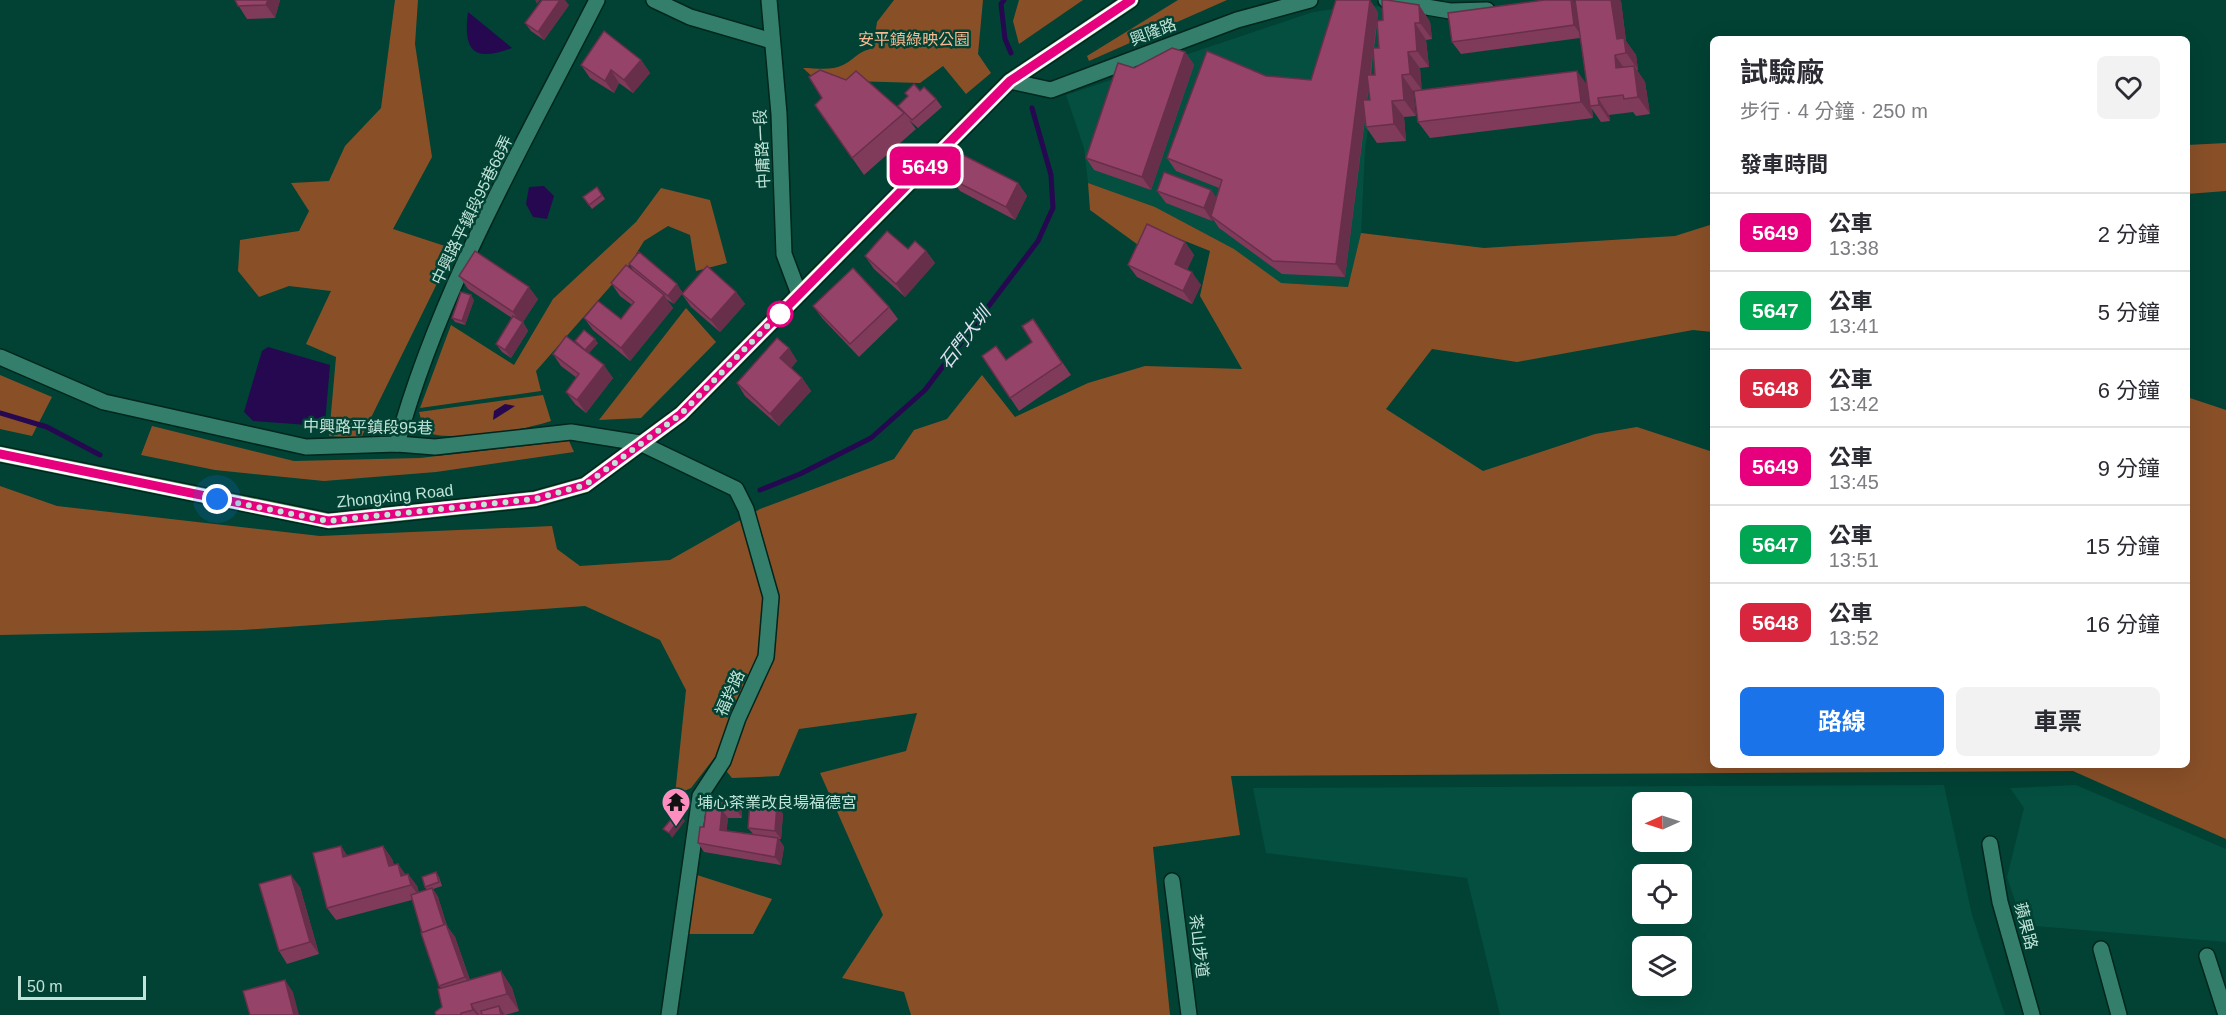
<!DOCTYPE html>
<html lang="zh-TW">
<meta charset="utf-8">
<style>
body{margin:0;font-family:Helvetica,"Noto Sans TC",sans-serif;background:#f2f2f3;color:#2b2b33;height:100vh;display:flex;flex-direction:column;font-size:22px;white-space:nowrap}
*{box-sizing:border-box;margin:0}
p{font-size:20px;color:#7c7c81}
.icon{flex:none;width:33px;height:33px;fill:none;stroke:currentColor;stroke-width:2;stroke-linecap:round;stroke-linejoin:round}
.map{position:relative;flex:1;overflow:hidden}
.drawer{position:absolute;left:1710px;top:36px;width:480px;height:732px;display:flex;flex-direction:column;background:#fff;border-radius:9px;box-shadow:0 6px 24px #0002}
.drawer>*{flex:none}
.badge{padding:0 12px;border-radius:9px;font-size:21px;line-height:39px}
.needle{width:39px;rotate:267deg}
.fabs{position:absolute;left:1632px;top:792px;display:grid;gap:12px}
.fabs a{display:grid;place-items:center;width:60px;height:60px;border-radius:9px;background:#fff;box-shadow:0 6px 24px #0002;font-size:30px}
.scale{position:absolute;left:18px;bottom:15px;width:128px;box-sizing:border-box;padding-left:6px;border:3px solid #c1e4d8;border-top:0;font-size:16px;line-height:21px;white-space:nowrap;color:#c1e4d8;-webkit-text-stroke:4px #014234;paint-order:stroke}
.you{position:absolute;width:30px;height:30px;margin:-15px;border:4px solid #fff;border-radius:50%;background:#1a73e8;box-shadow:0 0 0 9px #1a73e833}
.map>.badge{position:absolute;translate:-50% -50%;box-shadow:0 0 0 3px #fff}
h2{padding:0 30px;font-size:22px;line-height:54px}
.round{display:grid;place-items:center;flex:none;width:63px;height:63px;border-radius:9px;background:#f2f2f3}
.head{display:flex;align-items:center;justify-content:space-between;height:102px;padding:0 30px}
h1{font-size:28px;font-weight:700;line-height:45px}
.primary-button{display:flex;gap:12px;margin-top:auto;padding:12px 30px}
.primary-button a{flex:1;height:69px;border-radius:9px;background:#1a73e8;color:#fff;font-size:24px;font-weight:700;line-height:69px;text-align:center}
.primary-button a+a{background:#f2f2f3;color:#2b2b33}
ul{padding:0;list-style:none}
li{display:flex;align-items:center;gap:18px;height:78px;padding:0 30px;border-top:2px solid #e1e1e2}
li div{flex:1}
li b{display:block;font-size:22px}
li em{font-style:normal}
li .badge{min-width:66px;font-weight:700;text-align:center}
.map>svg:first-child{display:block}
.built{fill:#044f40;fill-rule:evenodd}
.green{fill:#895028}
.water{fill:#250850}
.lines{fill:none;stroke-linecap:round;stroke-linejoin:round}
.stream{stroke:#250850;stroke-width:5}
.street-casing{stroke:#00261d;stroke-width:18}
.secondary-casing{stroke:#00261d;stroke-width:18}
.street{stroke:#347f6b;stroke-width:15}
.secondary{stroke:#599064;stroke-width:15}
.wall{fill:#803a5a;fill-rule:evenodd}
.shaded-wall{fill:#682f4a}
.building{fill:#954369;stroke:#682f4a;stroke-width:1.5}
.line-casing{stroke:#fff;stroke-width:14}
.line{stroke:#e6007e;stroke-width:9}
.walk{stroke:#c1e4d8;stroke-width:6;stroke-dasharray:0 10.8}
.stop-dot{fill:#fff;stroke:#e6007e;stroke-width:3}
.labels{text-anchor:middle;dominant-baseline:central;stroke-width:5;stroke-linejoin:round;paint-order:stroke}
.street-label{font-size:16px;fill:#c1e4d8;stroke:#014234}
.park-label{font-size:16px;fill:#f7b992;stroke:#014234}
.poi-label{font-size:16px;fill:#c1e4d8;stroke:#014234;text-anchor:start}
.water-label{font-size:18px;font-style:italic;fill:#e3e0f5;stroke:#014234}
</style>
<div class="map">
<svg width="2226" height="1015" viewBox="0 0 2226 1015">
<rect width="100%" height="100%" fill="#014234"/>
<g class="built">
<polygon points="1386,6 1365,150 1361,233 1348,287 1280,283 1234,249 1155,207 1088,183 1084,148 1066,95 1313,12 1348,7"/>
<path d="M1944,785L1972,915L2005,1015H1500L1467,878L1266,853L1253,788ZM1682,802V842H1642V802ZM1642,874H1682V914H1642ZM1682,946V986H1642V946Z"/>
<polygon points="2076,785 2226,849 2226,942 2023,925 2007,877 2024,808 2010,788"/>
</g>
<g class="green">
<polygon points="395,0 418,0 415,44 432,157 393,229 454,249 361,438 329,436 336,357 306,344 331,291 289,286 259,297 238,271 240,240 299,231 309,211 291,183 329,181 345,146 381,108"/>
<path d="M894,0H983L978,54L991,73L966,94L943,66L920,83L816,80L803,68C816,68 832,71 843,65C857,58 855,53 873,48L877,22Z"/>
<polygon points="1019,0 1083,0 1019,44 1013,21"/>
<polygon points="1178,0 1227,0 1089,61 1087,56"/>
<polygon points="2226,143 2226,191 2187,194 2187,145"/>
<polygon points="1088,183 1155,207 1234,249 1281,283 1348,287 1361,233 1484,248 1675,236 1713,224 1713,332 1693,330 1517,362 1432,349 1386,409 1483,471 1595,434 1637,427 1713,452 1713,765 2187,765 2187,397 2226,410 2226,839 2073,771 1231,776 1240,835 1153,847 1170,1015 911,1015 904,992 842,978 883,915 820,773 906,751 917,713 799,729 779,776 732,778 715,757 691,788 675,795 686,690 660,640 585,606 242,630 0,635 0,486 57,506 320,536 552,526 557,549 580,566 670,560 760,509 894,459 914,430 947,419 982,375 1015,417 1088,383 1145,366 1242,369 1200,296 1210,251 1155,229 1141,247 1090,210"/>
<polygon points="661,188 710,200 727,263 696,271 690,235 668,226 644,241 630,264 536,371 541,391 420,408 451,325 514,365 553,299 636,222"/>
<polygon points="686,308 716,342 641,418 599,420"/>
<polygon points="0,375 52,397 32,436 0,429"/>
<path d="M543,395L551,421C529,429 440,445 424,430L419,412Z"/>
<polygon points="152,426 294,461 420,458 569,441 574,452 436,472 324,481 215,470 141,455"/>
<polygon points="697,875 772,899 753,934 689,934"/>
</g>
<g class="water">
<path d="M468,12L512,48C473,63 463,50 468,12Z"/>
<polygon points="544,186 554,196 547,219 533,217 526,204 529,187"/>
<polygon points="268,347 330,365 325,423 307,425 253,421 244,412 262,351"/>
<polygon points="505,404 515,406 493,420 494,411"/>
</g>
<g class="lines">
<g class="stream">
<polyline points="1004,0 1001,4 1005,39 1011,53"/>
<polyline points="0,413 47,427 100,455"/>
<polyline points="760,490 800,474 871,438 925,390 1038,241 1053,208 1051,175 1032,108"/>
</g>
<g class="street-casing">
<g id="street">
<polyline points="654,0 690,17 772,41"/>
<polyline points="769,0 779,114 784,254 799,294"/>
<polyline points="1386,0 1450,11 1487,10"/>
<polyline points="1010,81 1051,90 1237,20 1310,0"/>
<polyline points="0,357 104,402 306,447 397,444 435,447 571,432 640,443 736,489 746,509 771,597 766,657 738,718 723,761 700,796 669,1015"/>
<path d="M397,444C440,287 524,144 597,0"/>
<polyline points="1990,844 2000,902 2032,1015"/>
<polyline points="1172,881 1189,1015"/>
<polyline points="2101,949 2119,1015"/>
<polyline points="2207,956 2226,1015"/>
</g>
</g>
<g class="secondary-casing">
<polyline id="secondary" points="0,454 329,521 535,499 585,485 681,414 1010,81 1131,0"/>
</g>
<use href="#street" class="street"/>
<use href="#secondary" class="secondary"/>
</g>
<g class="wall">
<polygon points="235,0 280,0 275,18 247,19"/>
<path d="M1545,0H1573L1576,4L1621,1L1626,41L1636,55L1638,70H1637L1645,82L1650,114L1636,116L1633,112L1609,115L1610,121L1601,122L1592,109L1593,118L1430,138L1418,122L1414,91H1413L1416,116L1404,117L1406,141L1377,143L1366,127L1365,119L1345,277L1282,274L1219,228L1213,219L1212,221L1166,203L1157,191L1211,190L1216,198L1219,188L1176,171L1167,158L1266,76L1311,80L1378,12L1377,21L1383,20L1419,5L1430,22L1432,39L1426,40L1429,67L1420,68L1421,90L1587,84L1580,38L1461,54L1452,42ZM1377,24L1379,48H1374ZM1373,53L1375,75H1371ZM1369,90L1370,100H1367Z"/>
<polygon points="569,5 544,40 531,31 525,23"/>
<polygon points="1185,52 1194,65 1151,190 1094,170 1086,158 1134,68"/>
<polygon points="641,60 650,73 633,93 619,83 614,93 590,78 581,65"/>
<polygon points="920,91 936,99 942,107 918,128 909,120 916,129 864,175 815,105 900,109 908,97 905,93"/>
<polygon points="951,179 1018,183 1027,196 1015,220 960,191"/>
<polygon points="597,187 605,199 592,209 583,197"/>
<polygon points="1185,242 1194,255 1187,270 1201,285 1192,304 1137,277 1128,265"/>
<polygon points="926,251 935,263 905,297 874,269 865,256"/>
<polygon points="639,252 674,304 666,299 673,308 630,361 593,330 584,318 621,319 632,305 620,296 611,283 633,270 629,264"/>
<polygon points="459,276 538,299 523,322 528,331 511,358 502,352 496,344 512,318 468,289"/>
<polygon points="736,292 745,304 720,332 691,307 682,294"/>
<polygon points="474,300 465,325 455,322 452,318"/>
<polygon points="813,306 889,307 898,319 859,357 822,318"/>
<polygon points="1033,319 1071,375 1019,411 982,356 1006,360 1032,342"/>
<polygon points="576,343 598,343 589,353 613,378 586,413 575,404 566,392 577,378 561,366 553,354"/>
<polygon points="789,348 797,361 791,368 802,378 811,391 779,426 745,396 737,383"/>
<polygon points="707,801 736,802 742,811 742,818 728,818 726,831 753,834 748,828 777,805 783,814 781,839 779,839 784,847 781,865 704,852 698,843 704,827"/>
<polygon points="341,846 347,856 383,846 392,859 394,865 398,864 405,874 408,874 417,886 419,893 427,890 425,887 436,872 439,877 442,886 433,889 438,897 447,926 455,937 470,980 501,971 512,988 519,1011 505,1015 436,1015 442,1007 441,988 439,986 412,900 336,920 327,908"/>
<polygon points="300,887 319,954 287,964 279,951"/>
</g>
<g class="shaded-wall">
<polygon points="268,0 280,0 275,18 266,5"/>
<polygon points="535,0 540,0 537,4"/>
<polygon points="560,0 565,0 569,5 544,40 538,32"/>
<polygon points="1370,0 1378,12 1345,277 1336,264"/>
<polygon points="1571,0 1573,0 1579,9 1583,38 1574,25"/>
<polygon points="1611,0 1620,0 1621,1 1626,41 1636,55 1638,70 1617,39"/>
<polygon points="1419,5 1430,22 1432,39 1420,23"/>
<polygon points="1415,23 1426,40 1429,67 1417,51"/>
<polygon points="1185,52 1194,65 1151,190 1142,177"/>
<polygon points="1408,52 1420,68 1422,90 1410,74"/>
<polygon points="1615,55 1626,71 1616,68"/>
<polygon points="641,60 650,73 633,93 624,80"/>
<polygon points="1634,66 1645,82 1650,114 1638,97"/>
<polygon points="611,70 619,83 614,93 605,81"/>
<polygon points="1577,71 1589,87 1590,106 1592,109 1593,118 1581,102"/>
<polygon points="1402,75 1413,91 1416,116 1404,100"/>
<polygon points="1598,98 1609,115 1610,121 1599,105"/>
<polygon points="1392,101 1404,117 1406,141 1394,124"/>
<polygon points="1018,183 1027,196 1015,220 1006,207"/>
<polygon points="1211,190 1220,202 1211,216 1213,219 1212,221 1204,208"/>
<polygon points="1185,242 1194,255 1184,276 1175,264"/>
<polygon points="926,251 935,263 905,297 896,284"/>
<polygon points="1192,272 1201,285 1192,304 1183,291"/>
<polygon points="677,284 683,293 674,304 668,296"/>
<polygon points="529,287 538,299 523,322 528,331 511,358 505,350 521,324 513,312"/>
<polygon points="736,292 745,304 720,332 711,320"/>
<polygon points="471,295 474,300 465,325 462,321"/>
<polygon points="664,295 673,308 630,361 621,348"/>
<polygon points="595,339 598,343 588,354 585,350"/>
<polygon points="789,348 797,361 789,371 780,358"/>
<polygon points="604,365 613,378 586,413 577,400"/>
<polygon points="802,378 811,391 779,426 770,414"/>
<polygon points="736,802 742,811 742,818 736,809"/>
<polygon points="777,805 783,814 781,839 775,831"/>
<polygon points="722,810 728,818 726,838 720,830"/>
<polygon points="682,816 685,821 672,838 669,833"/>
<polygon points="778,838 784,847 781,865 775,857"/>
<polygon points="341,846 349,858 343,857"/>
<polygon points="383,846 392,859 397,878 389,866"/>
<polygon points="398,864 406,876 401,876"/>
<polygon points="408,874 417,886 420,898 411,885"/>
<polygon points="291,875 300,887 319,954 310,942"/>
<polygon points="432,888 438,897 447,926 455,937 473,990 465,977 445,928"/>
<polygon points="501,971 512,988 519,1011 507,994"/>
<polygon points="285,980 293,992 299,1015 294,1015"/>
<polygon points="471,1004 479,1015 477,1015 473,1010"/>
<polygon points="499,1006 505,1015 501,1015"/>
</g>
<g class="building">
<polygon points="235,0 268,0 266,5 238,6"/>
<polygon points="542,0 560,0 538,32 525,23"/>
<polygon points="1336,0 1370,0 1336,264 1273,261 1211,216 1222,180 1167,158 1207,51 1266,76 1311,80"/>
<polygon points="1382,0 1387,0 1419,5 1420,23 1415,23 1417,51 1408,52 1410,74 1402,75 1404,100 1392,101 1394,124 1366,127 1363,100 1370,100 1367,75 1375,75 1373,48 1379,48 1377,21 1383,20"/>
<polygon points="1545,0 1571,0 1574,25 1452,42 1448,13"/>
<polygon points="1575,0 1611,0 1617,39 1624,38 1626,53 1615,55 1616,68 1634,66 1638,97 1624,99 1623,95 1598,98 1599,105 1590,106"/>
<polygon points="604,31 641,60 624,80 611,70 605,81 581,65"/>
<polygon points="1172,48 1185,52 1142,177 1086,158 1118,63 1134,68"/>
<polygon points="820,70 846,80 856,71 904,113 852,158 815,105 822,98 809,77"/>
<polygon points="1577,71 1581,102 1418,122 1414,91"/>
<polygon points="914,84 920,91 924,87 936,99 912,120 898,106 908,96 905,93"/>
<polygon points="963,155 1018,183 1006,207 951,179"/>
<polygon points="1164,172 1211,190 1204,208 1157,191"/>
<polygon points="597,187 602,195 589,205 583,197"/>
<polygon points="1147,224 1185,242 1175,264 1192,272 1183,291 1128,265"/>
<polygon points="887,231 908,249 915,241 926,251 896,284 865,256"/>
<polygon points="475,251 529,287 513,312 459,276"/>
<polygon points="639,252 677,284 668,296 629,264"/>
<polygon points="626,265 664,295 621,348 584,318 598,301 621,319 634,302 611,283"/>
<polygon points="707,266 736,292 711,320 682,294"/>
<polygon points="853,268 889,307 850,344 813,306"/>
<polygon points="461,292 471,295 462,321 452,318"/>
<polygon points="513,316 523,322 505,350 496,344"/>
<polygon points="1033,319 1062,363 1010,398 982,356 996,346 1006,360 1032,342 1022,326"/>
<polygon points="584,330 595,339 585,350 575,341"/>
<polygon points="566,336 604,365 577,400 566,392 579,374 553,354"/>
<polygon points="777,338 789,348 780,358 802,378 770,414 737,383"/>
<polygon points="707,801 736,802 736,809 722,810 720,830 778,838 775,857 698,843 700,827 704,827"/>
<polygon points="750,803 777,805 775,831 748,828"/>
<polygon points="677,812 682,816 669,833 663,829"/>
<polygon points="341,846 343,857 383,846 389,866 398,864 401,876 408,874 411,885 327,908 313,853"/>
<polygon points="436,872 439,882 425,887 422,877"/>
<polygon points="291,875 310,942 279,951 259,884"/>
<polygon points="432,888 444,925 422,933 411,895"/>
<polygon points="446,924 465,977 439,986 421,933"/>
<polygon points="501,971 507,994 471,1004 473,1010 461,1013 461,1015 436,1015 435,1012 442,1007 438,989"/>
<polygon points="285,980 294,1015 250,1015 243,991"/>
<polygon points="499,1006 501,1015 482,1015 481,1011"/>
</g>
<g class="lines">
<g class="line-casing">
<polyline id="line" points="0,454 328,521 535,499 585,485 681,414 1010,81 1131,0"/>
</g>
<use href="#line" class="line"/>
<polyline class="walk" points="217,499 328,521 535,499 585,485 681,414 785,308 780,314"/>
</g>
<defs>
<g id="temple-pin" transform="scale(1.5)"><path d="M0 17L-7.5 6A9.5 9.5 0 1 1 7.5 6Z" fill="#fd8ebf" stroke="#014234"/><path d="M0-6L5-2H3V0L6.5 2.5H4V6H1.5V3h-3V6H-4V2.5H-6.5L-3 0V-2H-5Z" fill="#111"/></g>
</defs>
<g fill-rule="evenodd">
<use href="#temple-pin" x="676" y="802"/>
</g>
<circle class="stop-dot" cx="780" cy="314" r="12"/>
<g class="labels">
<g class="street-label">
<text transform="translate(1153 32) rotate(-21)">興隆路</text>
<text transform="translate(762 149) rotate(-93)">中庸路一段</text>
<text transform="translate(472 210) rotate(-64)">中興路平鎮段95巷68弄</text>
<text transform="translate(368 427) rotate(1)">中興路平鎮段95巷</text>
<text transform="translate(395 496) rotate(-6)">Zhongxing Road</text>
<text transform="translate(730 693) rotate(-66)">福羚路</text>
<text transform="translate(2026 926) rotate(75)">蘋果路</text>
<text transform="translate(1199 946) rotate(83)">茶山步道</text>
</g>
<g class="park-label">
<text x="914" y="39">安平鎮綠映公園</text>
</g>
<g class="poi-label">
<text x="697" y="802">埔心茶業改良場福德宮</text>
</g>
<g class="water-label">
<text transform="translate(965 338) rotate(-53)">石門大圳</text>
</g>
</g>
</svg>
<div class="fabs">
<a><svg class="needle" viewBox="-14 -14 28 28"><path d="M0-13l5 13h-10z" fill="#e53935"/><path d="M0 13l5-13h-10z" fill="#7c7c81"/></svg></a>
<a><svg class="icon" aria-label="locate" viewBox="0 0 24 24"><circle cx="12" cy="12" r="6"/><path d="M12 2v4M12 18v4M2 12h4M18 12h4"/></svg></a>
<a><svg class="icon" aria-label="layers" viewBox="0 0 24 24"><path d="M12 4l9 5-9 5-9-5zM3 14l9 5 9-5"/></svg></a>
</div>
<div class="scale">50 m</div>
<div class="you" style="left:217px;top:499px"></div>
<b class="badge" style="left:925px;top:166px;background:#e6007e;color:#fff">5649</b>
<section class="drawer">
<div class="head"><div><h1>試驗廠</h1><p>步行 · 4 分鐘 · 250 m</p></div><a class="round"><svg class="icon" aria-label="heart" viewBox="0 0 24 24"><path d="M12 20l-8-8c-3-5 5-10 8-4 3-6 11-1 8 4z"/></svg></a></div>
<h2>發車時間</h2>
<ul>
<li><span class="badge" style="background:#e6007e;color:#fff">5649</span><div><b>公車</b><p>13:38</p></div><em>2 分鐘</em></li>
<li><span class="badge" style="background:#00a651;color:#fff">5647</span><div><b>公車</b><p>13:41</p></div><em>5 分鐘</em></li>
<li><span class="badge" style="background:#d7263d;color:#fff">5648</span><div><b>公車</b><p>13:42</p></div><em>6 分鐘</em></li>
<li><span class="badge" style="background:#e6007e;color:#fff">5649</span><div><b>公車</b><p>13:45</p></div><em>9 分鐘</em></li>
<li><span class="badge" style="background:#00a651;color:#fff">5647</span><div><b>公車</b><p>13:51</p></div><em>15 分鐘</em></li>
<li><span class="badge" style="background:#d7263d;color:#fff">5648</span><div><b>公車</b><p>13:52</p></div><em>16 分鐘</em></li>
</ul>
<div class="primary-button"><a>路線</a><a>車票</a></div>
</section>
</div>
